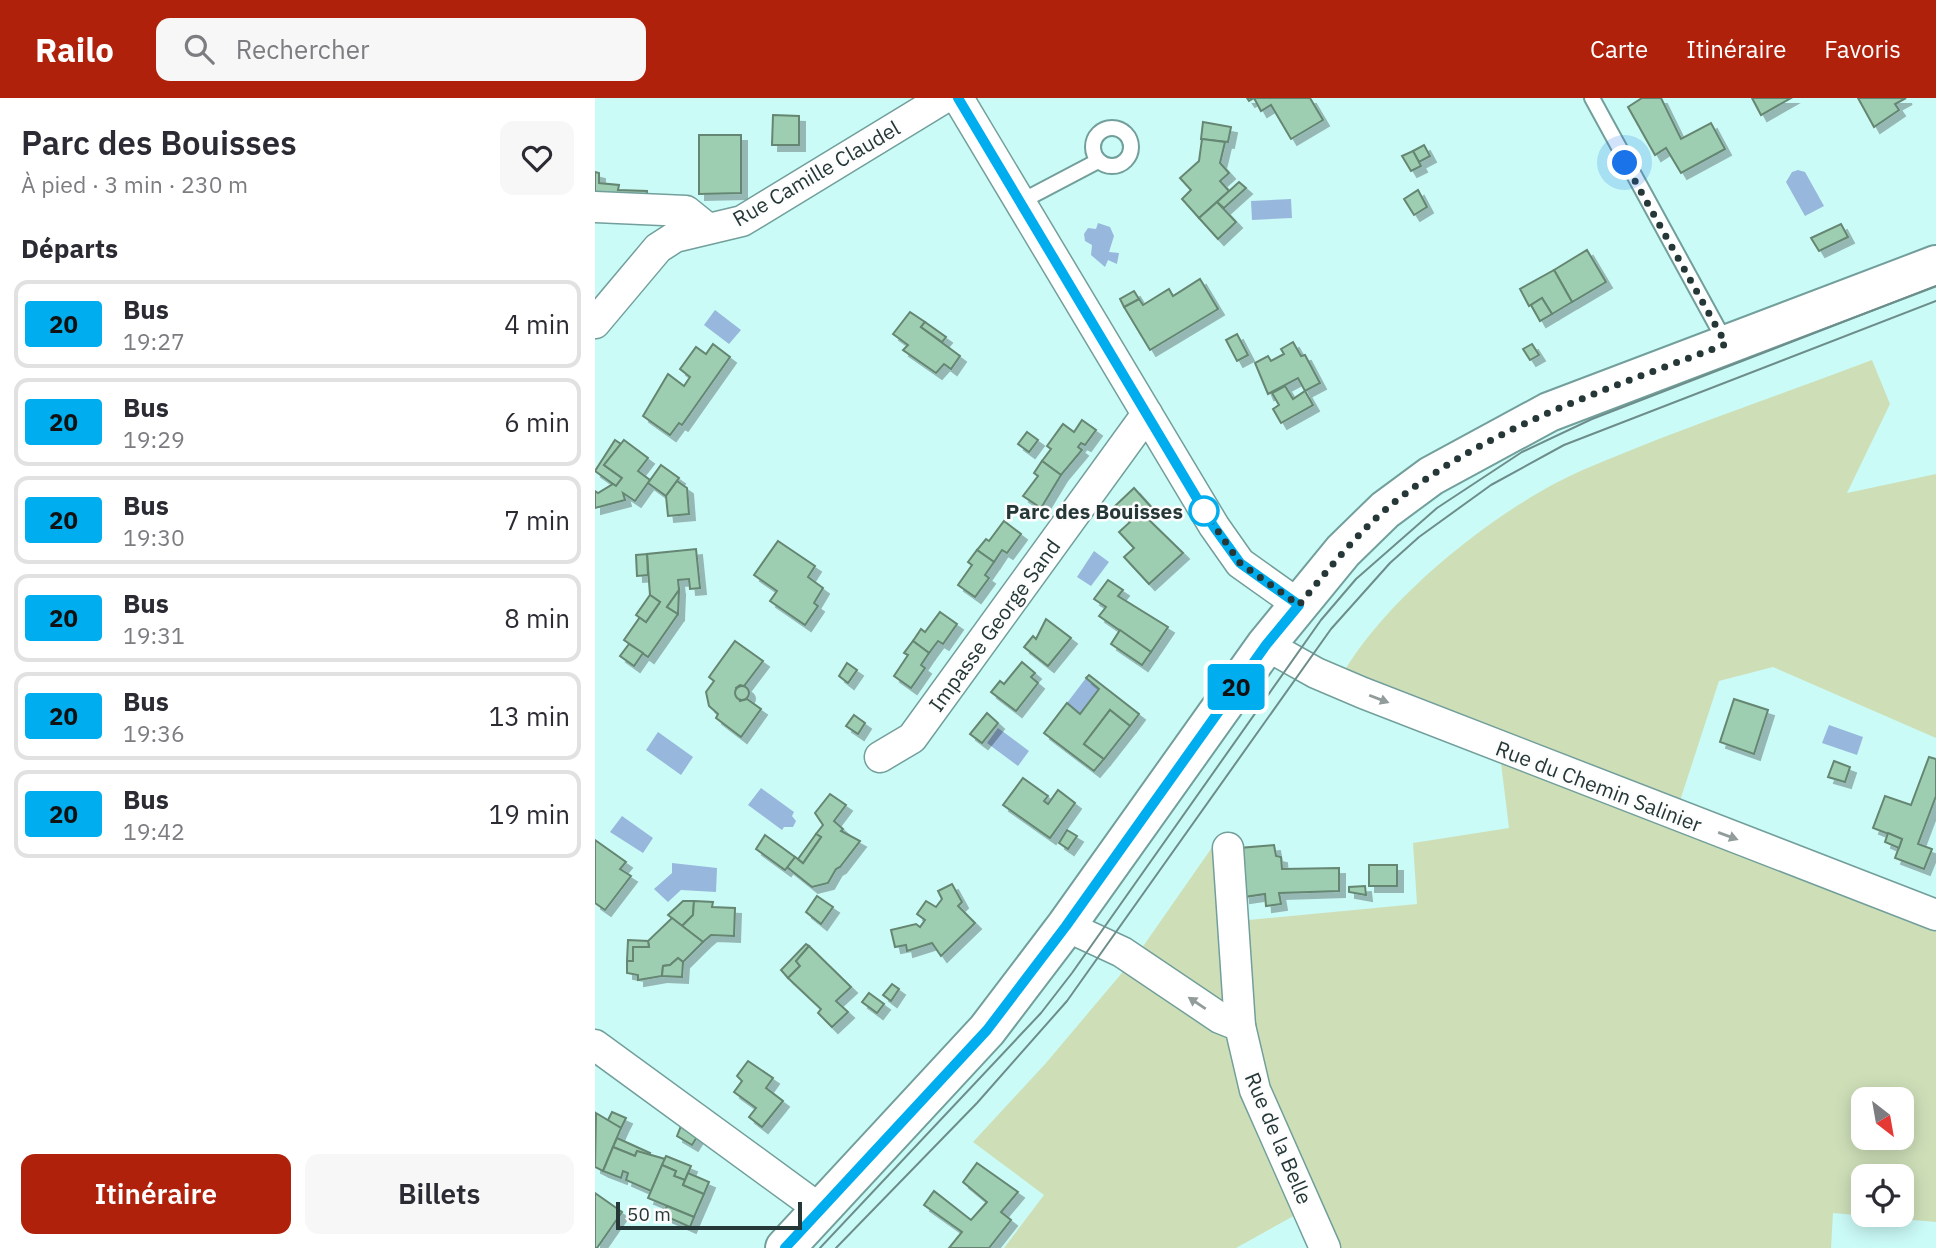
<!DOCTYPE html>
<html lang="fr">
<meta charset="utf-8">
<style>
body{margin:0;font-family:"IBM Plex Sans",sans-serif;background:#f7f7f7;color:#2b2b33;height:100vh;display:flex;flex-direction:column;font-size:26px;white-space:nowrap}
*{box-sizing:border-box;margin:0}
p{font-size:23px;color:#7c7c81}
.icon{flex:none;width:38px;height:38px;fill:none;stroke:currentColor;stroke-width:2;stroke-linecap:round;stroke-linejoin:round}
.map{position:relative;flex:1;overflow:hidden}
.side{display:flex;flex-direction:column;background:#fff;width:595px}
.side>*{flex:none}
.badge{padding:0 14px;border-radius:5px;font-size:24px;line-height:46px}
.needle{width:46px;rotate:149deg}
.buttons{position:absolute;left:1256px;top:989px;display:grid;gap:14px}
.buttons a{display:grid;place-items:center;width:63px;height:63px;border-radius:14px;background:#fff;box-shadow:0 4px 18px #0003;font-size:35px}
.scale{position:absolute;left:21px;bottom:18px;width:186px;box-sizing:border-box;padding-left:7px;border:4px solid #253837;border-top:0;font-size:19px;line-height:24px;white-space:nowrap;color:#253837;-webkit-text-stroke:5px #fdfdfd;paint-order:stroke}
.you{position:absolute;width:35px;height:35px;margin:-18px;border:5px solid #fff;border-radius:50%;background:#1a73e8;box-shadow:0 0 0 10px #1a73e833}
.map>.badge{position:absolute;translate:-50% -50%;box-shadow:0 0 0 4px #fff}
h2{padding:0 21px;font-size:26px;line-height:63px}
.round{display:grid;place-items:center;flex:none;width:74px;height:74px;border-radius:14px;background:#f7f7f7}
.overview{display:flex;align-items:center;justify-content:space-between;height:119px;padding:0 21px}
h1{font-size:33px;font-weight:600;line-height:52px}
.cta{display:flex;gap:14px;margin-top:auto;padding:14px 21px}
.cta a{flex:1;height:80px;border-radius:14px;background:#af210b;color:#fff;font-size:28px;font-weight:600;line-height:80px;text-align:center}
.cta a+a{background:#f7f7f7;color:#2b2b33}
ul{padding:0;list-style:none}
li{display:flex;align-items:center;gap:21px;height:88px;margin:0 14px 10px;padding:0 7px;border:4px solid #e1e1e2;border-radius:14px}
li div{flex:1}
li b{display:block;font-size:26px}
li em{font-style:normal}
li .badge{min-width:77px;font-weight:700;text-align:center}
header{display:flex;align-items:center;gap:42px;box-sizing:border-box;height:98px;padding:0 35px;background:#af210b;color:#fff}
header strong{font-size:33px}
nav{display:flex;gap:38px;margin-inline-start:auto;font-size:24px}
.search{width:490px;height:63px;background:#f7f7f7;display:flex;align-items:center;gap:18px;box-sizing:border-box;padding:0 24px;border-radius:14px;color:#7c7c81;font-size:26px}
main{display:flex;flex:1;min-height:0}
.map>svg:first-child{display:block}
.green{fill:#cedfb8;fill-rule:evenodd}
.water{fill:#97b7dc}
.building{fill:#9eceb1;stroke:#658672;stroke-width:2;filter:url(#shadow)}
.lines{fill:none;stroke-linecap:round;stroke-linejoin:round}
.lane-casing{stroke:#729f9b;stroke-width:18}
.street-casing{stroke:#729f9b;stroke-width:33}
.secondary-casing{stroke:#729f9b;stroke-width:42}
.lane{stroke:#fff;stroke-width:14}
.street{stroke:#fff;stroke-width:30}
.secondary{stroke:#fff;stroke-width:38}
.tram{stroke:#6d8d8a;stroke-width:2}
.oneway{fill:#929c9b}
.line-casing{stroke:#fff;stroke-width:16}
.line{stroke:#00adee;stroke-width:10}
.walk{stroke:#253837;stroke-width:7;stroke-dasharray:0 12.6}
.stop-dot{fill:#fff;stroke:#00adee;stroke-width:3.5}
.labels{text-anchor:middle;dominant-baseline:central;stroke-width:5;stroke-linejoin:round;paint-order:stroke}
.street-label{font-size:21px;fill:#253837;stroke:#fdfdfd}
.stop-label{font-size:21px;font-weight:bold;fill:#253837;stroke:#fdfdfd;text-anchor:end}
</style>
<header>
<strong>Railo</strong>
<div class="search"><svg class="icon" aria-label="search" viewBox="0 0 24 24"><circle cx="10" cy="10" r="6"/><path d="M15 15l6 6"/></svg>Rechercher</div>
<nav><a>Carte</a><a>Itinéraire</a><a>Favoris</a></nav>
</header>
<main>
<section class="side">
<div class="overview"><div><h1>Parc des Bouisses</h1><p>À pied · 3 min · 230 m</p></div><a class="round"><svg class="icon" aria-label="heart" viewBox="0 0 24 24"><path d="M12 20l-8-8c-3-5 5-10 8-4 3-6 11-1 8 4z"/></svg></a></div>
<h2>Départs</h2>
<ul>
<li><span class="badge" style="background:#00adee;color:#111">20</span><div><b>Bus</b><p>19:27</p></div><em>4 min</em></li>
<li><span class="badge" style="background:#00adee;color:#111">20</span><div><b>Bus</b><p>19:29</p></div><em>6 min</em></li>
<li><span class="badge" style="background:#00adee;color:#111">20</span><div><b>Bus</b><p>19:30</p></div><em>7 min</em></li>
<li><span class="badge" style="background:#00adee;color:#111">20</span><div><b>Bus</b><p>19:31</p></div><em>8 min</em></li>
<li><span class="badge" style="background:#00adee;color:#111">20</span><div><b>Bus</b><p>19:36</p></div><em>13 min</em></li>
<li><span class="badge" style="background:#00adee;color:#111">20</span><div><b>Bus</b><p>19:42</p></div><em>19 min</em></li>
</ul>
<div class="cta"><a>Itinéraire</a><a>Billets</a></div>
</section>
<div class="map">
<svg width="1341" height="1150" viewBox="0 0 1341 1150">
<defs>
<filter id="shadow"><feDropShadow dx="6" dy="6" stdDeviation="0" flood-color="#0004"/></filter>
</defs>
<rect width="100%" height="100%" fill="#cbfbf7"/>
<g class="green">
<path d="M1277,262L1295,306L1252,395L1341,376V640L1178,569L1124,583L1083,709L747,577C792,498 906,407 990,371C1084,331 1182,298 1277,262Z"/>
<path d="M905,657L1341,832V1124L1238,1115L1236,1150H741L704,1115L641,1150H409L449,1097L378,1044L451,965L542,857L618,748L632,824L822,806L818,745L914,730ZM1269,1001H1307V1040H1269ZM1269,1078H1307V1116H1269Z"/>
</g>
<g class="water">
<polygon points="1203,72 1210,74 1229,108 1210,118 1191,84 1197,74"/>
<polygon points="696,101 697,120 657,122 656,103"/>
<polygon points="503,125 515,129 519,138 514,154 524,155 522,166 513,162 510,169 496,157 497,147 490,143 489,136 493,130 501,131"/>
<polygon points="120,212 146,232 134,246 109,227"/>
<polygon points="499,453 514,464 496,488 482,479"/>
<polygon points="491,580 504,591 485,616 472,605"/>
<polygon points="1234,627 1268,639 1262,657 1227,645"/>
<polygon points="403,630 434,653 423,668 392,645"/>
<polygon points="63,634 98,659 86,677 51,652"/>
<polygon points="166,690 199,714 197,718 201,723 198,729 189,729 187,732 153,707"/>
<polygon points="27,718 58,740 48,755 15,734"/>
<polygon points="77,765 122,770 121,794 86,792 73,804 59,791 77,775"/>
</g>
<g class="building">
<polygon points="652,0 715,0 728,22 696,41 676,7 666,13 659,0 654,3"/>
<polygon points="1047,0 1066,0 1086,41 1116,25 1130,51 1086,75 1071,50 1060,57 1033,9"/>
<polygon points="1157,0 1196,0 1166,17"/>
<polygon points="1263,0 1311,0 1300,6 1304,12 1279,29"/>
<polygon points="178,17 204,18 204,47 177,47"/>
<polygon points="608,24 636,29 633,44 606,41"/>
<polygon points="104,37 146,37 146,95 104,96"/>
<polygon points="607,41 630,44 625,65 634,75 625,83 634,93 604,120 587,101 596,92 585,80 604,63"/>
<polygon points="829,47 835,58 824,64 818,53"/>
<polygon points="818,53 826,68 816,73 807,58"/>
<polygon points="0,74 4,75 4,85 24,87 23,92 52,93 51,106 0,106"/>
<polygon points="644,84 651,90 629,110 622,104"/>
<polygon points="823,92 832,109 819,117 809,101"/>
<polygon points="622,104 641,124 623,141 604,120"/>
<polygon points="1246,126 1253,139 1224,153 1216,140"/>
<polygon points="992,152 1011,184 977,204 959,172"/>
<polygon points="959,172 977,204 957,216 947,200 934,208 925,191"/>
<polygon points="605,181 623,211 555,252 529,209 544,201 548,207 574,191 578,198"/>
<polygon points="539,193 544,201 529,209 525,201"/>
<polygon points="947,200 957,216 945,223 936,207"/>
<polygon points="315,214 330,224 326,229 365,258 356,271 349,266 341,275 308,252 313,247 298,236"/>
<polygon points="330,224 351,239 347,244 326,229"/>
<polygon points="642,236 653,257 642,263 631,242"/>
<polygon points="698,244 706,258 710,257 725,285 710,293 703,280 673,296 660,265 673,258 676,263 689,256 686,251"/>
<polygon points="118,246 135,259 87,327 84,325 75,337 48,318 73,276 89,288 95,279 85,271 101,249 111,256"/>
<polygon points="937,246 944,257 935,262 928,251"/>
<polygon points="690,288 698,301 710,293 718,307 686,325 678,311 684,307 677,295"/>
<polygon points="487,322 501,332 490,347 486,345 483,349 487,352 466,377 447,363 456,351 452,348 468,326 479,334"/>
<polygon points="432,334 443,342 434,354 423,346"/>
<polygon points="20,342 26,346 9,367 27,380 21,388 0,373"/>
<polygon points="29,342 53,360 43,373 55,382 40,403 28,395 30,402 0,410 0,393 3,395 18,386 21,388 27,380 9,367"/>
<polygon points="447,363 466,377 446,410 428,398 443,378 439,375"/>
<polygon points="66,367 84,380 71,398 53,385"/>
<polygon points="82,383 92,390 94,416 73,418 71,398"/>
<polygon points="539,390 557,410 549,417 588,455 554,486 529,459 539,450 524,434 535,424 520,408"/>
<polygon points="409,423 426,436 412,455 407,452 399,464 382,452 391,441 394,443"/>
<polygon points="183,443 220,468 213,479 228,490 219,505 223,508 210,527 175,503 182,493 159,477"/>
<polygon points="101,451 105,490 95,491 94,481 83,482 84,492 72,509 83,516 53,559 29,542 45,519 51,524 65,504 55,497 52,456"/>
<polygon points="382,452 399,464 390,477 394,480 380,499 363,487 377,467 373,464"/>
<polygon points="52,456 53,477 42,478 41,457"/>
<polygon points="513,482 528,492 523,498 573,529 556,554 504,518 511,509 499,501"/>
<polygon points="84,492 83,516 72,509"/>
<polygon points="55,497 65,504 51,524 41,517"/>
<polygon points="345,514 362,526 348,546 343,543 334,555 318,543 326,531 330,534"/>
<polygon points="451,521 476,540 453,568 429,549 438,538 441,541"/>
<polygon points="525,532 556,554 547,567 516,546"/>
<polygon points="140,543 168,563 149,588 145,587 141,590 145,603 152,601 166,611 146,639 121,620 123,616 114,608 111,594 119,583 114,579"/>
<polygon points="318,543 334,555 326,567 330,570 316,590 299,578 313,557 309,555"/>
<polygon points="34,546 48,555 39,568 25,558"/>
<polygon points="427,564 440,575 436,579 443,585 421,613 396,594 405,583 409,586"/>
<polygon points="252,565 262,572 253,585 244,578"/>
<polygon points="494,577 544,616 535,628 515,612 489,646 509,661 499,673 449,635 472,605 485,616 504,591 491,580"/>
<circle cx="147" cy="595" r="7"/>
<polygon points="1139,601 1173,612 1159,656 1125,644"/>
<polygon points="515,612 535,628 509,661 489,646"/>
<polygon points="392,615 403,625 387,645 375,636"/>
<polygon points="259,617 270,625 263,636 251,628"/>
<polygon points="1334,659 1341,661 1341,698 1323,746 1337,751 1329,771 1300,760 1307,741 1278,730 1290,698 1316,707"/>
<polygon points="1239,663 1255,669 1250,684 1233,679"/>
<polygon points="428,680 453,698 449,703 453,706 463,692 480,705 455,740 408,707"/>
<polygon points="235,696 251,707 239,723 248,731 246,733 265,743 245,769 241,771 233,785 217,789 192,769 200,759 208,765 226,739 221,736 228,727 220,715"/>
<polygon points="472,732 482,738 473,751 464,745"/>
<polygon points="1293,735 1307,741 1304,750 1290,744"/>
<polygon points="221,736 226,739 208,765 203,761"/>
<polygon points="170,737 200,759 190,772 161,751"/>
<polygon points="0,742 31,764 25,771 36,778 10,812 0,805"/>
<polygon points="679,747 681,758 686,759 687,771 744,770 744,793 684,795 686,806 671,808 670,796 649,799 644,750"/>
<rect x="774" y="767" width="28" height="21"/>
<polygon points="357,786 367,804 363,808 380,825 346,858 337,845 312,853 311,847 300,849 296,832 321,826 325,829 330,822 322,816 331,803 341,809 347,801 343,793"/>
<polygon points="770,788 771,797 754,794 754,789"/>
<polygon points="222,798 238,809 226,826 211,814"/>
<polygon points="88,803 99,803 98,817 87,828 73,817"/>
<polygon points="99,803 118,804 117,809 140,810 139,838 116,837 108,844 87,828 98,817"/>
<polygon points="77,820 108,844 88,864 83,860 75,867 68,868 67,878 43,882 43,877 32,875 32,863 38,863 38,849 54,849 53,843"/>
<polygon points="33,842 53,843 54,849 38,849 38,863 32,863"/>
<polygon points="211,846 214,848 201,863 205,868 193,880 186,872"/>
<polygon points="214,848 256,889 241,903 253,914 237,929 223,915 226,911 193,880 205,868 201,863"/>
<polygon points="83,860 88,864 87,879 67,878 68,868 75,867"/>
<polygon points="297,886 304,891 296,903 288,897"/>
<polygon points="274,895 289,906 282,915 267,904"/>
<polygon points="153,963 178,980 171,990 188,1003 167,1029 154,1019 161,1010 139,994 147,983 142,978"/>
<polygon points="17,1014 31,1020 26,1030 12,1024"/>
<polygon points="1,1015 26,1030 8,1073 0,1069"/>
<polygon points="88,1023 105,1034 97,1047 82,1038"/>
<polygon points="22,1040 55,1055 53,1058 42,1053 40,1058 18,1049"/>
<polygon points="18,1049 40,1058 42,1053 70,1061 56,1093 31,1082 33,1075 28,1073 26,1080 8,1073"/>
<polygon points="71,1058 96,1068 90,1082 79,1078 81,1073 67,1067"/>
<polygon points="382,1065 423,1094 406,1114 416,1122 394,1150 354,1150 367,1134 329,1107 339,1093 376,1122 392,1104 368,1084"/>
<polygon points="67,1067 81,1073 79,1078 90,1082 88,1087 109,1096 99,1119 53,1100"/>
<polygon points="93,1075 114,1084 109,1096 88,1087"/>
<polygon points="0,1095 27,1114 2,1150 0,1150"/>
<polygon points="72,1108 99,1119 95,1129 68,1117"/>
</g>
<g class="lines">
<g class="lane-casing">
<g id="lane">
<polyline points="997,0 1131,245"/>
<circle cx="517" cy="49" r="19"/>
<polyline points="425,104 503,63"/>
</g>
</g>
<g class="street-casing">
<g id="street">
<polyline points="363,0 619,428 645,465 704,507"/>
<polyline points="0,109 91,113 112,130"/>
<polyline points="0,225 63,150 80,139 147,123 349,0"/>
<polyline points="671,547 721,575 768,595 1341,817"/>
<polyline points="285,659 317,640 552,316"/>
<polyline points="633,750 645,928"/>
<polyline points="471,828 527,854 625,920 645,928 660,992 730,1150"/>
<polyline points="0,947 226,1112"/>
</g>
</g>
<g class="secondary-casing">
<polyline id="secondary" points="190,1150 392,932 471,828 671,547 748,453 790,412 836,378 954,314 1341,167"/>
</g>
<use href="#lane" class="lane"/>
<use href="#street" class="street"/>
<use href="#secondary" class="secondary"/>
<g class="tram">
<polyline points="225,1150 446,915 477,875 726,522 761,481 842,410 927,354 997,321 1341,188"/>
<polyline points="241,1150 382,1005 472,903 736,531 795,465 824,439 896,387 969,347 1341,203"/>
</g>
</g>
<defs><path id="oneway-solid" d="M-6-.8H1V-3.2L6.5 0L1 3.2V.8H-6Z" transform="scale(1.75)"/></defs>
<g class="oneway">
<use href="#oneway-solid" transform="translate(784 601) rotate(21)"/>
<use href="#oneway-solid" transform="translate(1133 738) rotate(20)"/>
<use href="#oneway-solid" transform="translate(602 905) rotate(-146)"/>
</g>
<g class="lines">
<g class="line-casing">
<polyline id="line" points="190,1150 392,932 471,828 671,547 704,507 645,465 619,429 363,0"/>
</g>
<use href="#line" class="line"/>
<path class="walk" d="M609,413L645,465L704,507C737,467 769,426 810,396C905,324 1022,288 1131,246L1030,65"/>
</g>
<circle class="stop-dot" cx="609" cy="413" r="14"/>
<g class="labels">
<g class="street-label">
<text transform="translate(221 75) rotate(-30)">Rue Camille Claudel</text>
<text transform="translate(399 527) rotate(-54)">Impasse George Sand</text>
<text transform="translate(1004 688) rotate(21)">Rue du Chemin Salinier</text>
<text transform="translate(684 1040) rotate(67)">Rue de la Belle</text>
</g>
<g class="stop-label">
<text x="588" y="413">Parc des Bouisses</text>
</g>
</g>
</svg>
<div class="buttons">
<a><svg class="needle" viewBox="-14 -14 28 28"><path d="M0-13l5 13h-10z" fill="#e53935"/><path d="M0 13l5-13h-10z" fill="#7c7c81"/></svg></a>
<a><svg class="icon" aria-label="locate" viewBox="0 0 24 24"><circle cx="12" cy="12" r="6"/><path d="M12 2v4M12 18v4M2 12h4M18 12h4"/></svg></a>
</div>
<div class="scale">50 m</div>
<div class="you" style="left:1030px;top:65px"></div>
<b class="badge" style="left:641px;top:589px;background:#00adee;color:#111">20</b>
</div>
</main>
